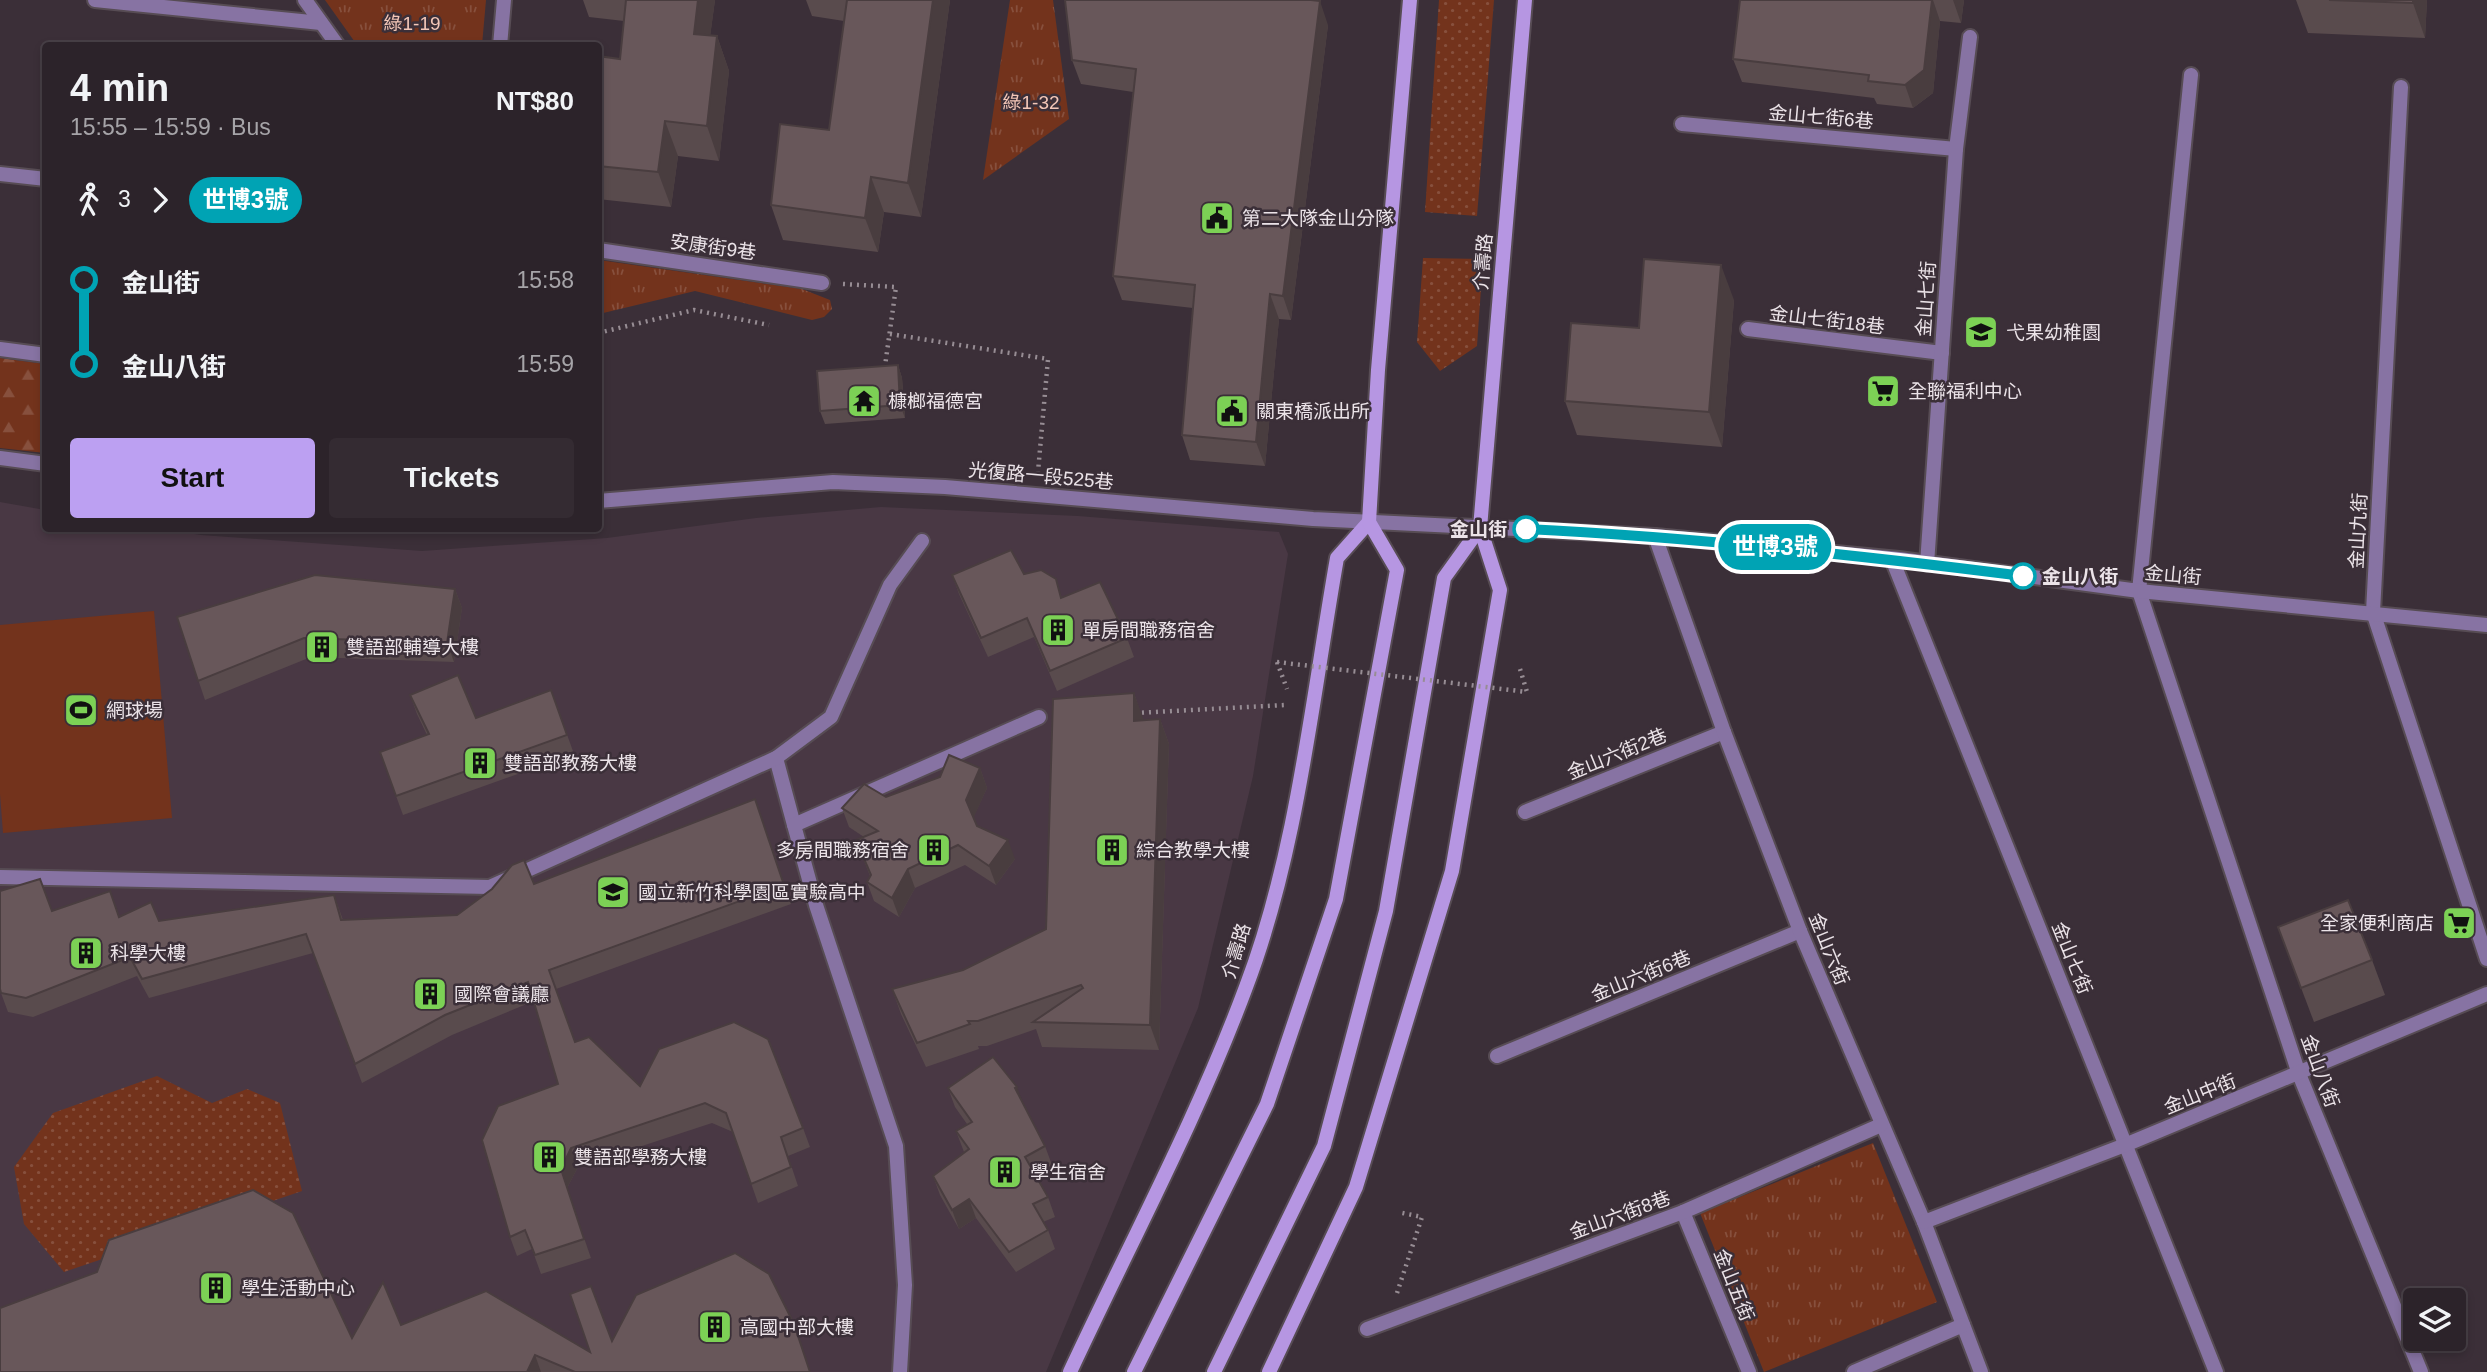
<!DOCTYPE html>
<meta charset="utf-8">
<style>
body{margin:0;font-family:Helvetica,"Noto Sans TC",sans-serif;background:#342b32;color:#f1f3f6;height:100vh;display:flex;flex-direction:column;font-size:26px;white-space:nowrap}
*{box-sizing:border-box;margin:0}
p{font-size:23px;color:#a6a4a8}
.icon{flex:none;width:38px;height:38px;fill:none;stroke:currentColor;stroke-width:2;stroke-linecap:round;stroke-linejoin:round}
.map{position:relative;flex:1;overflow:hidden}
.drawer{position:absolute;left:42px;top:42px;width:560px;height:490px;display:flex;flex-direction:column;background:#2c232a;border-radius:7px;box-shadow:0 4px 10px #0003,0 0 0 2px #484047}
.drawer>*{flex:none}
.badge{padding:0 14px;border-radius:23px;font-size:24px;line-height:46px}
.tools{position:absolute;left:2403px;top:1288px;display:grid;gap:14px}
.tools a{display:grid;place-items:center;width:63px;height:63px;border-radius:7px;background:#2c232a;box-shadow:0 4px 10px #0003,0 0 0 2px #484047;font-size:35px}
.map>.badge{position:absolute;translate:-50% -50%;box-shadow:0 0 0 4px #fff}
.legs{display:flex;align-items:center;gap:10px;height:77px;padding:0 28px;font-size:23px}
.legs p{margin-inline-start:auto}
.overview{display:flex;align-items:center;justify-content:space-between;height:119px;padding:0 28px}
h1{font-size:38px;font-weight:700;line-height:52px}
.primary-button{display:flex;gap:14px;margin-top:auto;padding:14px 28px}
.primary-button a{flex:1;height:80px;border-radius:7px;background:#bca0f2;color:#111;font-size:28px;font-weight:700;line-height:80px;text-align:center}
.primary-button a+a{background:#342b32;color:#f1f3f6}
ul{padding:0 28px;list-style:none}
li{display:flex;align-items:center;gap:24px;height:84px;font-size:26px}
li i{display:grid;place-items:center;width:10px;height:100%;margin:0 9px;background:currentColor}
li i::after{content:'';width:18px;height:18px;margin:-9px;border:5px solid;border-radius:50%;background:#2c232a}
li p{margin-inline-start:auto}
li:first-child i{background:linear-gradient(#0000 50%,currentColor 0)}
li:last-child i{background:linear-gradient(currentColor 50%,#0000 0)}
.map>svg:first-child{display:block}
.built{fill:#493844}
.grass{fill:url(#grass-dots)}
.forest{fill:url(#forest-firs)}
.park{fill:url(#park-tufts)}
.garden{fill:#73331c}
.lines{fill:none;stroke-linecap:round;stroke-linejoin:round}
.lane-casing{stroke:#574c54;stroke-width:18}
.street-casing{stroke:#574c54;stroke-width:18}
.secondary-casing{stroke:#574c54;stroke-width:18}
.path{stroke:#978d94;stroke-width:4.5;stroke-dasharray:2 5;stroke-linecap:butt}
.lane{stroke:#8773a3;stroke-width:14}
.street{stroke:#8773a3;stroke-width:14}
.secondary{stroke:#b696e2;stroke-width:14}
.path-bridge{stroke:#978d94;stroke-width:4.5;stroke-dasharray:2 5;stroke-linecap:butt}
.wall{fill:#594b4d}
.shaded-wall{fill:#493d3f}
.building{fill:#68575a;stroke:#493d3f;stroke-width:2}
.line-1-casing{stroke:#fff;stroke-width:16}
.line-1{stroke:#00a3b4;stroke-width:10}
.stop-1-dot{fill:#fff;stroke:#00a3b4;stroke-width:3.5}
.labels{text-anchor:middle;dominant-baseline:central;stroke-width:5;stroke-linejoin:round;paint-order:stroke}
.park-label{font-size:19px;fill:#f3c6b7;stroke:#3b2f38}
.street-label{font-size:19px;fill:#ebe3e8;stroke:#3b2f38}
.poi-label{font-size:19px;fill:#ebe3e8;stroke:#3b2f38;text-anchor:start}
.stop-label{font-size:19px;font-weight:bold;fill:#ebe3e8;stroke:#3b2f38;text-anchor:end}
</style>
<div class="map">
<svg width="2487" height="1372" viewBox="0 0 2487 1372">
<defs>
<pattern id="grass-dots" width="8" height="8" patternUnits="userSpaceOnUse" patternTransform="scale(1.75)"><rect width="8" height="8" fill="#73331c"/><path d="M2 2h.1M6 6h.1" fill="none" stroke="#87503d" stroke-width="1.8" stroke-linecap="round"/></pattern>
<pattern id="forest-firs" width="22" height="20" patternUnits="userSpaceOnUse" patternTransform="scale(1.75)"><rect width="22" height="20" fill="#73331c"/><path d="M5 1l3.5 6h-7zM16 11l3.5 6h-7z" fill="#87503d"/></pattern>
<pattern id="park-tufts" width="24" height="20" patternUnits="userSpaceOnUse" patternTransform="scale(1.75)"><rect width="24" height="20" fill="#73331c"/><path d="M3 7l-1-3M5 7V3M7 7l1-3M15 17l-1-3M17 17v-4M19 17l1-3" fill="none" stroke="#87503d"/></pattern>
</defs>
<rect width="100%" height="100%" fill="#3b2f38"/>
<polygon class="built" points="0,502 45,510 46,528 163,529 201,535 422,551 607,538 756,518 881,507 1078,516 1279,532 1288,554 1253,776 1198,1008 1046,1372 0,1372"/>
<g class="grass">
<polygon points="1439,0 1494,0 1477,216 1425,212"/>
<polygon points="1423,258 1483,259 1477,346 1440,371 1417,342"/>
<polygon points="157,1076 212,1103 247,1089 280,1103 302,1191 64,1272 24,1224 14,1167 53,1113"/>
</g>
<polygon class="forest" points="0,358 45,364 45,453 0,448"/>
<g class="park">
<polygon points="325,0 486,0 482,45 357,45"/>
<polygon points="1010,0 1053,0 1069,119 983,180"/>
<polygon points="599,260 802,289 830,300 832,309 824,317 812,320 695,291 599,314"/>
<polygon points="1873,1143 1937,1302 1764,1372 1700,1213"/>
</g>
<polygon class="garden" points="154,611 172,818 3,833 0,794 0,625"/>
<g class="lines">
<g class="lane-casing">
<g id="lane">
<polyline points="95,0 321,23"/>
<polyline points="1682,124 1956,149"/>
<polyline points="0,174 46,179"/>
<polyline points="1748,329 1942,353"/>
<polyline points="0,349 46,355"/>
<polyline points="776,758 794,825"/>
<polyline points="1525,812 1724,732"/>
<polyline points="0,877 490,887 776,758 831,717 890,585 922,541"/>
<polyline points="1497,1056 1800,931"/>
<polyline points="900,1372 905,1285 896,1146 816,905 794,825 1039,717"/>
</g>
</g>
<g class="street-casing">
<g id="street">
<polyline points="305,0 338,46"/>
<polyline points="500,46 504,0"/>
<polyline points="2191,75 2139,591 2299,1074 2421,1372"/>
<polyline points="2401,87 2373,612 2487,959"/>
<polyline points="598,250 822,283"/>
<polyline points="0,458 46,464"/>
<polyline points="598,501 833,482 945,487 1313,519 1655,536 1899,559 2139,591 2487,625"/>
<polyline points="1655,536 1724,732 1800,931 1924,1222 1981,1372"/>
<polyline points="1892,559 2216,1372"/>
<polyline points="1927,564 1956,149 1970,37"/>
<polyline points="1683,1212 1749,1372"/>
<polyline points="1924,1222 2125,1145 2487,994"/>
<polyline points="1367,1329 1683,1212 1881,1125"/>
<polyline points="1854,1372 1963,1325"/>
</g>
</g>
<g class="secondary-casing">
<g id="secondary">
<path d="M1070,1372C1129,1245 1197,1119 1246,987C1297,853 1312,699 1337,558L1369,522"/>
<polyline points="1134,1372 1267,1104 1336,899 1397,570 1369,522 1378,370 1410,0"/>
<polyline points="1214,1372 1324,1146 1386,911 1444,578 1480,528"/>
<polyline points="1269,1372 1356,1187 1452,871 1500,590 1480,528 1525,0"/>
</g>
</g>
<g class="path">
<polyline points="843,284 896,287 885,366"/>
<polyline points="598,333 694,310 769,325"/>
<polyline points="890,334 1048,359 1038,472"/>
<polyline points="1277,662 1287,689"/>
<polyline points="1520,669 1527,692"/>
<polyline points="1135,713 1285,705"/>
<polyline points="1397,1293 1422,1217 1398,1212"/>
</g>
<use href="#lane" class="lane"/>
<use href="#street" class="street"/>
<use href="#secondary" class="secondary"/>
<polyline class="path-bridge" points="1277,662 1527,692"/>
</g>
<g class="wall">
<polygon points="583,0 715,0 710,36 717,36 729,71 719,161 678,156 671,207 598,199 598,56 620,59 624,21 589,17"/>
<polygon points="806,0 950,0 921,217 884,212 878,252 783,240 771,205 829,130 844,21 812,16"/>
<polygon points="1740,0 1964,0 1961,23 1940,21 1933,93 1913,108 1877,104 1874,98 1742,82 1733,59"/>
<polygon points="2296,0 2427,0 2425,38 2308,33"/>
<polygon points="1328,25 1291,320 1279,319 1265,466 1190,460 1182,435 1193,308 1122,300 1113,276 1133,92 1081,84 1072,60"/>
<polygon points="1734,300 1722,447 1577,435 1565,401 1639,328"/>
<polygon points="898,365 902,378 905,418 825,424 820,411"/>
<polygon points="952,575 1063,597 1127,638 1134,657 1057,691 1034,637 988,657 959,594"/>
<polygon points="455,589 462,608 454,662 311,657 205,700 177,617"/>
<polygon points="551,690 574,754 403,815 380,752 427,735 417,714 410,695 476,718"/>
<polygon points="1134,693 1143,720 1160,719 1169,744 1159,1050 1042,1047 1036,1029 987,1046 978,1046 979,1049 926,1067 901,1014 892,989 963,970 1046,929"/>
<polygon points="980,768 987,788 973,818 977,826 1015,859 996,885 965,865 915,888 899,917 874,901 867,882 870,876 856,840 864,837 849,827 842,808 886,797"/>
<polygon points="755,799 791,904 556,989 575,1042 640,1086 803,1128 810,1147 788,1156 798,1186 758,1203 733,1132 712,1123 578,1167 567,1188 591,1258 541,1274 532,1249 517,1256 510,1237 558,1084 534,1001 452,1035 362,1083 313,953 149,998 137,976 33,1017 8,1012 1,993 52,911 159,921 334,895 343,920 457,915 534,884"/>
<polygon points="2278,927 2372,960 2385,995 2314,1022"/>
<polygon points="948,1088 1024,1106 1045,1146 1052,1165 1035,1175 1048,1197 1055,1217 1043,1222 1048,1230 1055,1249 1016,1272 976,1218 959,1229 940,1195 933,1176 964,1152 956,1131 967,1124 955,1107"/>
<polygon points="401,1325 590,1352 612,1341 811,1372 0,1372 352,1338"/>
</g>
<g class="shaded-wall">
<polygon points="698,0 715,0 706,68 694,34"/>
<polygon points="933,0 950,0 921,217 908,183"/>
<polygon points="1932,0 1933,0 1940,21 1933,93 1913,108 1905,85"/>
<polygon points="1953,0 1964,0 1961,23"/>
<polygon points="2413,0 2427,0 2425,38 2413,3"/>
<polygon points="1320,1 1328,25 1291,320 1283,296"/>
<polygon points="717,36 729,71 719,161 707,126"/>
<polygon points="665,121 678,156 671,207 658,172"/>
<polygon points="871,177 884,212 878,252 865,218"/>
<polygon points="1721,265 1734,300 1722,447 1709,412"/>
<polygon points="1270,294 1279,319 1265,466 1256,442"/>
<polygon points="898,365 902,378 905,418 900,405"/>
<polygon points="455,589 462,608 454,662 447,643"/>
<polygon points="1134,693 1143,718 1143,746 1134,721"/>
<polygon points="1160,719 1169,744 1159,1050 1150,1025"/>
<polygon points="980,768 987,788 973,819 966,800"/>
<polygon points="1008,840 1015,859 996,885 989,866"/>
<polygon points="908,869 915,888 899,917 892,898"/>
<polygon points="1017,1087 1024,1106 1015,1088"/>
<polygon points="571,1148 578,1167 567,1188 591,1258 561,1169"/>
<polygon points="969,1199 976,1218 959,1229 952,1210"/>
<polygon points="535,1355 541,1372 527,1372"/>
</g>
<g class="building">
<polygon points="626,0 698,0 694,34 717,36 707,126 665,121 658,172 598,166 598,56 620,59"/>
<polygon points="847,0 933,0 908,183 871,177 865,218 771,205 780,124 829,130"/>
<polygon points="1065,0 1311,0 1320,1 1283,296 1270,294 1256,442 1182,435 1195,285 1113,276 1136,69 1072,60"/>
<polygon points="1740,0 1932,0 1924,70 1905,85 1868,81 1869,75 1733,59"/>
<polygon points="2329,0 2413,0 2413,3"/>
<polygon points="1644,259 1721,265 1709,412 1565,401 1571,323 1639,328"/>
<polygon points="898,365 900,405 820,411 817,371"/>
<polygon points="1011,550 1024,574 1041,570 1056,579 1061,598 1100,582 1127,638 1050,671 1027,618 981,638 952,575"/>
<polygon points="315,575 455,589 447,643 304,638 198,681 177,617"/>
<polygon points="458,675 476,718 551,690 567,735 396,796 380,752 429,734 410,695"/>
<polygon points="1134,693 1134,721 1160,719 1150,1025 1033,1022 1083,988 1081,985 978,1021 968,1021 970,1024 917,1043 892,989 963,970 1046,929 1053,699"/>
<polygon points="949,755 980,768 966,800 977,826 1008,840 989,866 958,845 908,869 892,898 867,882 871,875 856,840 878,831 842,808 864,784 886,797 940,777"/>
<polygon points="755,799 784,885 549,970 575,1042 589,1037 640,1086 659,1049 734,1022 768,1039 803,1128 781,1137 791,1167 751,1184 726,1113 705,1103 571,1148 561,1169 584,1239 535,1255 525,1230 510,1237 482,1140 498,1106 558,1084 528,982 445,1015 355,1064 306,934 142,979 130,957 26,998 1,993 0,989 0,891 40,879 52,911 110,891 119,917 151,902 159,921 334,895 341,920 457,915 492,889 512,865 524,860 534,884"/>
<polygon points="2348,900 2372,960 2301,988 2278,927"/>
<polygon points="993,1057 1017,1087 1015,1088 1045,1146 1025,1157 1048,1197 1033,1204 1048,1230 1009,1252 969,1199 952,1210 933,1176 969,1149 956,1131 972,1122 948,1088"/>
<polygon points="253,1190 293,1213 352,1338 383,1282 401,1325 486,1291 590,1352 570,1294 591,1286 612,1341 636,1295 735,1253 769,1274 794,1324 810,1372 575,1372 535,1355 527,1372 0,1372 0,1308 97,1272 109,1240"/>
</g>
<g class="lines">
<g class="line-1-casing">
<path id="line-1" d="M1526,529C1693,537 1858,555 2023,576"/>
</g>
<use href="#line-1" class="line-1"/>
</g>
<defs>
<g id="civic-square" transform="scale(1.75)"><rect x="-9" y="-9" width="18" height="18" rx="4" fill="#7cd155" stroke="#3b2f38"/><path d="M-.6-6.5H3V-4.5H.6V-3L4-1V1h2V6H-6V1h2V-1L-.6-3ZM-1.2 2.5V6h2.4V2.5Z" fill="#111"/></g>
<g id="school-square" transform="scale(1.75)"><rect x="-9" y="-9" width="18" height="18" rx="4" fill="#7cd155" stroke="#3b2f38"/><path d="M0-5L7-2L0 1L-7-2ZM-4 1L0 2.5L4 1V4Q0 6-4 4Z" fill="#111"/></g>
<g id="supermarket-square" transform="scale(1.75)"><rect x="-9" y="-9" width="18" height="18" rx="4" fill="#7cd155" stroke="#3b2f38"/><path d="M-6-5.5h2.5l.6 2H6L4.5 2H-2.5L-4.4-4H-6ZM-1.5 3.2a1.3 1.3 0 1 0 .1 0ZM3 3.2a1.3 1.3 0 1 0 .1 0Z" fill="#111"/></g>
<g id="temple-square" transform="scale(1.75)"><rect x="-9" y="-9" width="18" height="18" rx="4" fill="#7cd155" stroke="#3b2f38"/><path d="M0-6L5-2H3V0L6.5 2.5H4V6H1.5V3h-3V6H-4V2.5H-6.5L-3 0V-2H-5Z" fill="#111"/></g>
<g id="building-square" transform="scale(1.75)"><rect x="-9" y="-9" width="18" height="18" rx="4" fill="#7cd155" stroke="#3b2f38"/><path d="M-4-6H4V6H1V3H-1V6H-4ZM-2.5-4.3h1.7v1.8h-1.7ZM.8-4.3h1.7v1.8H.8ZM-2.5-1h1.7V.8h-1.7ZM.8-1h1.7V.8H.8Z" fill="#111"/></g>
<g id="stadium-square" transform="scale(1.75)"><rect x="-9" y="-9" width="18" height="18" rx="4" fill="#7cd155" stroke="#3b2f38"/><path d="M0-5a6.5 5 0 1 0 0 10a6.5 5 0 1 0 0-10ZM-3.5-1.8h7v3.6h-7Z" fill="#111"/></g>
</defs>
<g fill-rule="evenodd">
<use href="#civic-square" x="1217" y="218"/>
<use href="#school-square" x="1981" y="332"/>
<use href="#supermarket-square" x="1883" y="391"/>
<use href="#temple-square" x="864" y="401"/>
<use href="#civic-square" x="1232" y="411"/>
<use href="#building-square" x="1058" y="630"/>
<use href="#building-square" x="322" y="647"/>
<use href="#stadium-square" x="81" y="710"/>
<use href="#building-square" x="480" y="763"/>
<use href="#building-square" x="934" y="850"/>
<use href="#building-square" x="1112" y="850"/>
<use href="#school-square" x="613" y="892"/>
<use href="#supermarket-square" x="2459" y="923"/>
<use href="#building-square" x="86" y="953"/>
<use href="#building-square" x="430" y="994"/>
<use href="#building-square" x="549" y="1157"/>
<use href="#building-square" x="1005" y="1172"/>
<use href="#building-square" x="216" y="1288"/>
<use href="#building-square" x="715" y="1327"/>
</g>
<g class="stop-1-dot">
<circle cx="1526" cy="529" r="12"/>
<circle cx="2023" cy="576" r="12"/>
</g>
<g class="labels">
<g class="park-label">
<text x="412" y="23">綠1-19</text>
<text x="1031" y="102">綠1-32</text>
</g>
<g class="street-label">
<text transform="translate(1821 117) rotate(5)">金山七街6巷</text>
<text transform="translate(713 247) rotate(8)">安康街9巷</text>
<text transform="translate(1483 262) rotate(-85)">介壽路</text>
<text transform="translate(1926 299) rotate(-86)">金山七街</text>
<text transform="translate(1827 320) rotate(7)">金山七街18巷</text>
<text transform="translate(1041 476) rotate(5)">光復路一段525巷</text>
<text transform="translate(2358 531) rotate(-87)">金山九街</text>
<text transform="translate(2173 575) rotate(5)">金山街</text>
<text transform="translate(1617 754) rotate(-22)">金山六街2巷</text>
<text transform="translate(1829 949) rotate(68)">金山六街</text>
<text transform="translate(1236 951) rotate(-73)">介壽路</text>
<text transform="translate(2072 958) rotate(68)">金山七街</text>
<text transform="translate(1641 976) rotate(-22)">金山六街6巷</text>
<text transform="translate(2320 1071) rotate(70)">金山八街</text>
<text transform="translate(2200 1094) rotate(-22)">金山中街</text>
<text transform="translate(1620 1215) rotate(-20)">金山六街8巷</text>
<text transform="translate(1734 1285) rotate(68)">金山五街</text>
</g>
<g class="poi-label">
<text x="1242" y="218">第二大隊金山分隊</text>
<text x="2006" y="332">弋果幼稚園</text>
<text x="1908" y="391">全聯福利中心</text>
<text x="888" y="401">槺榔福德宮</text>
<text x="1256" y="411">關東橋派出所</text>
<text x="1082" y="630">單房間職務宿舍</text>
<text x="346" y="647">雙語部輔導大樓</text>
<text x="106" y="710">網球場</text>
<text x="504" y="763">雙語部教務大樓</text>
<text x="909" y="850" text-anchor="end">多房間職務宿舍</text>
<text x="1136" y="850">綜合教學大樓</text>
<text x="638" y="892">國立新竹科學園區實驗高中</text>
<text x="2434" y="923" text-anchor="end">全家便利商店</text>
<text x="110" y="953">科學大樓</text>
<text x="454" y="994">國際會議廳</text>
<text x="574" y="1157">雙語部學務大樓</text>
<text x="1030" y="1172">學生宿舍</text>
<text x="241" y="1288">學生活動中心</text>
<text x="740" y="1327">高國中部大樓</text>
</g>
<g class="stop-label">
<text x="1507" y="529">金山街</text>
<text x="2042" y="576" text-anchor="start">金山八街</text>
</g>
</g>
</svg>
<div class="tools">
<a><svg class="icon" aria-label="layers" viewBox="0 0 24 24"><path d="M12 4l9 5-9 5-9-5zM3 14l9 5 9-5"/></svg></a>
</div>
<b class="badge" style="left:1775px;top:547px;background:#00a3b4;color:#fff">世博3號</b>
<section class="drawer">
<div class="overview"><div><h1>4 min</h1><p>15:55 – 15:59 · Bus</p></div><b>NT$80</b></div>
<div class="legs"><svg class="icon" aria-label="walk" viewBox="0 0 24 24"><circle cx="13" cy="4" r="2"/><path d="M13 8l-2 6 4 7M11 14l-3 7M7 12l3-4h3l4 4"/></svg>3<svg class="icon" aria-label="forward" viewBox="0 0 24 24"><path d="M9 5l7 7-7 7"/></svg><b class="badge" style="background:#00a3b4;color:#fff">世博3號</b></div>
<ul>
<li><i style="color:#00a3b4"></i><b>金山街</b><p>15:58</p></li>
<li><i style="color:#00a3b4"></i><b>金山八街</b><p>15:59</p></li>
</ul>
<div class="primary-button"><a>Start</a><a>Tickets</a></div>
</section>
</div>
